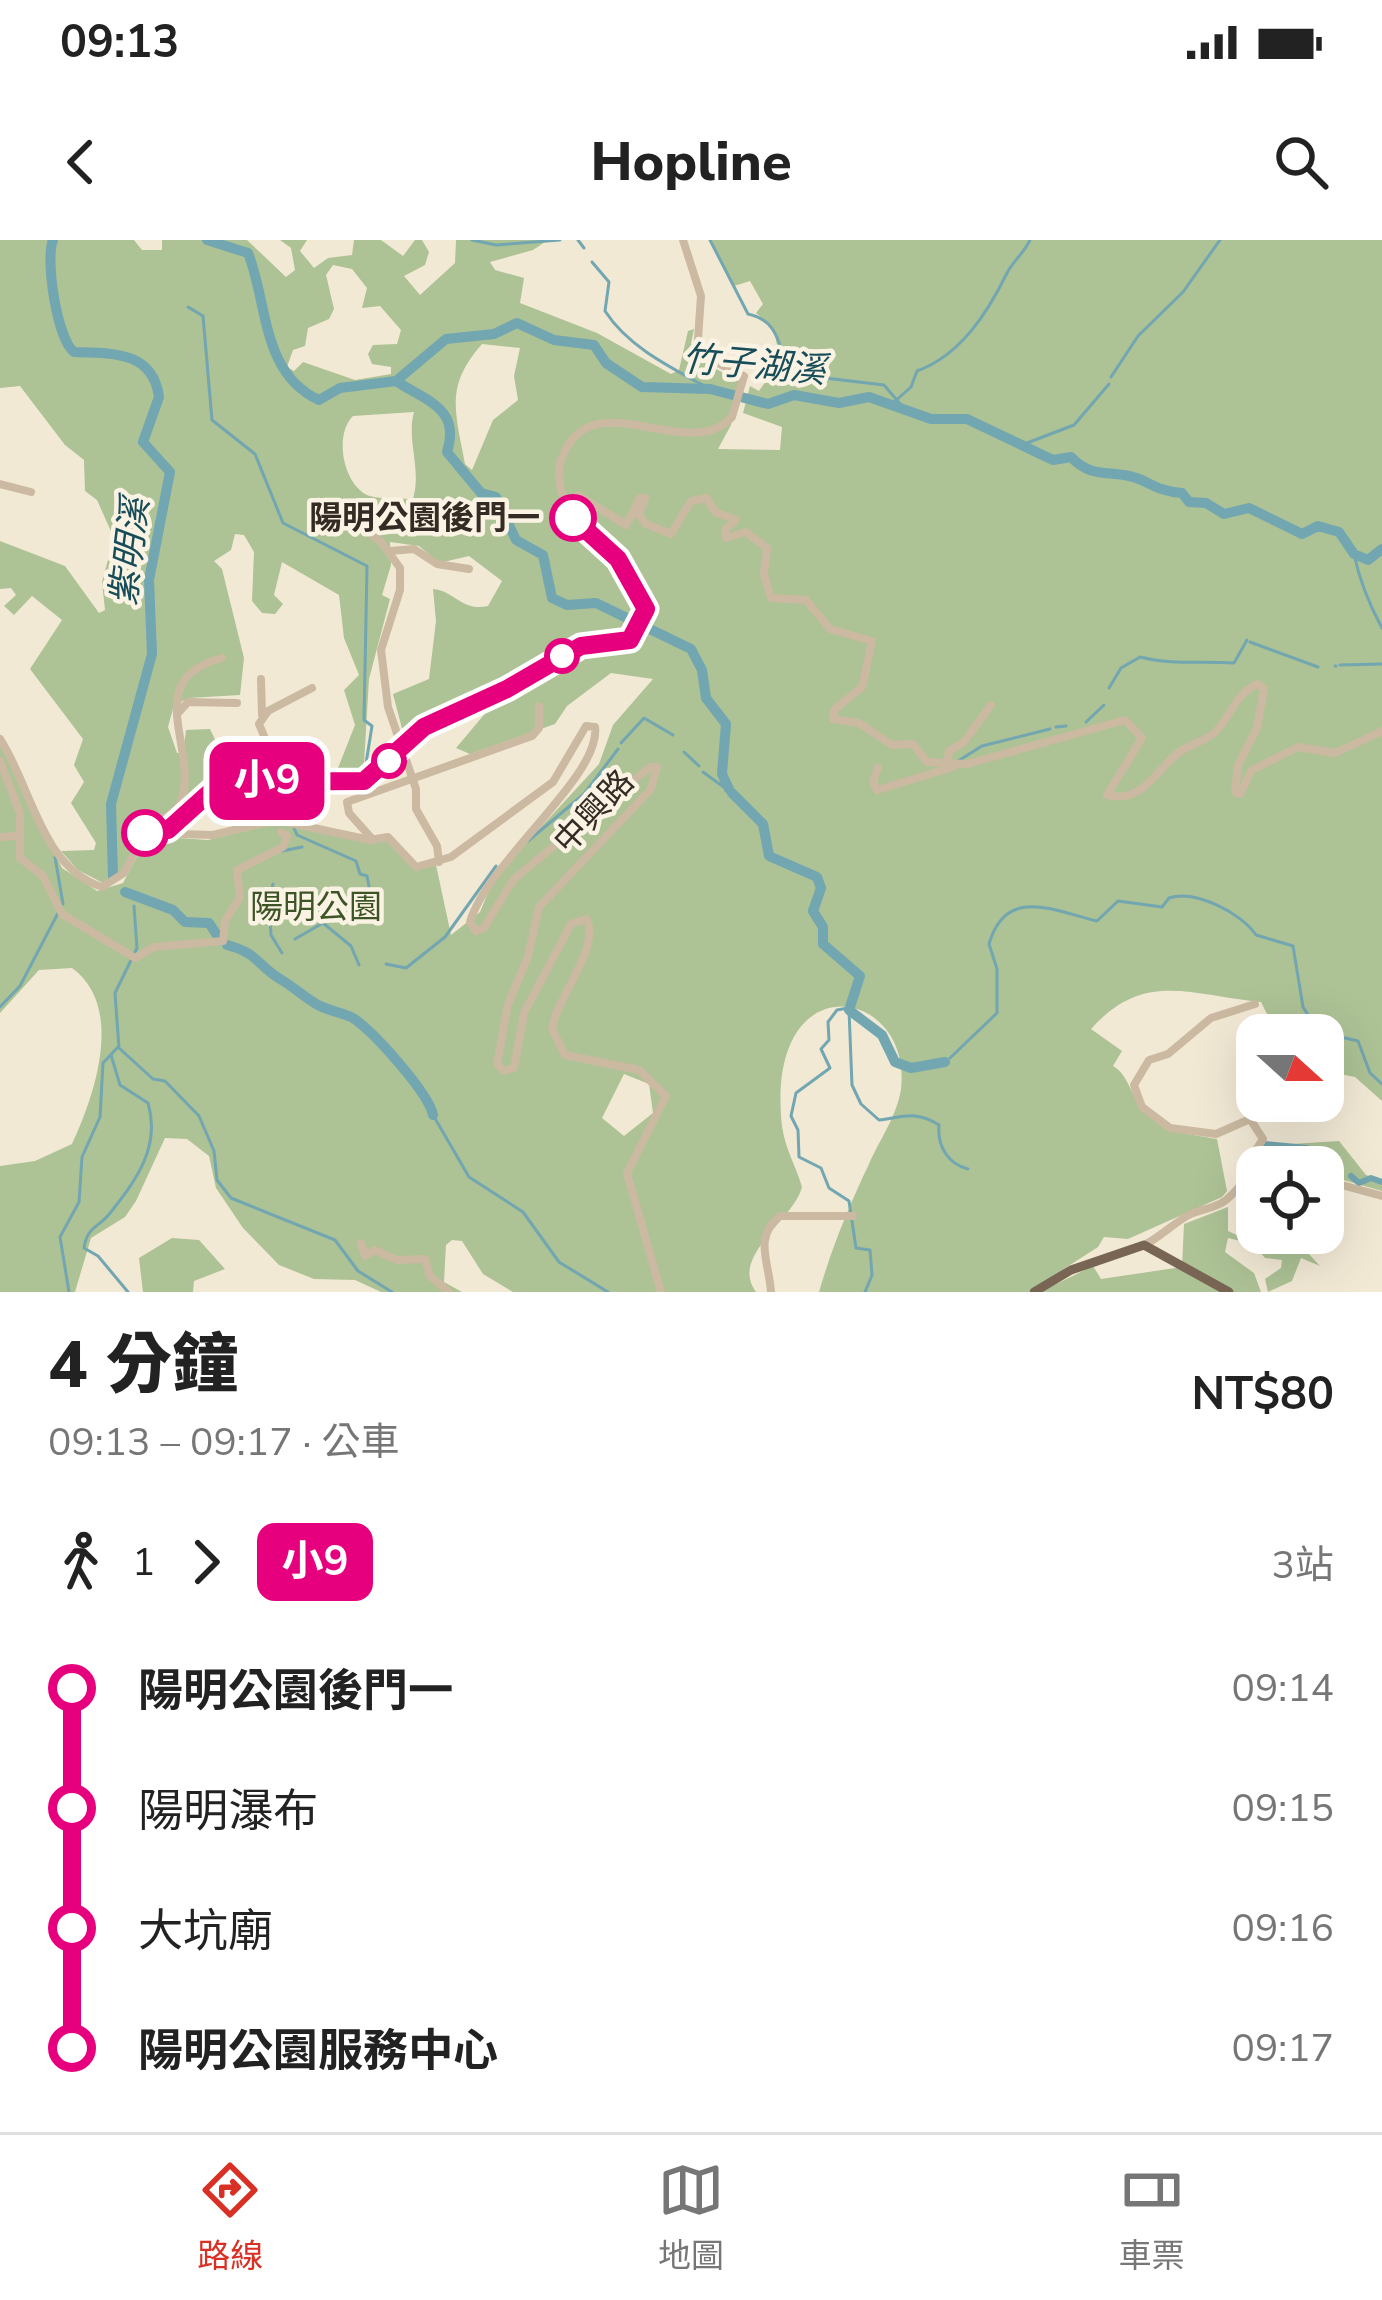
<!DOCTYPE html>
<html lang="zh-TW">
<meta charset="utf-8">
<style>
body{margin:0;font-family:"Nunito Sans","Noto Sans TC",sans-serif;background:#f6f6f6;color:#222;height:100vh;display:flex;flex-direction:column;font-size:45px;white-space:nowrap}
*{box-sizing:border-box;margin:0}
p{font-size:39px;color:#767676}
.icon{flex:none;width:66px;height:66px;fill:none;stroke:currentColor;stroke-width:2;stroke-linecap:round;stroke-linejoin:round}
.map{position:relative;height:1052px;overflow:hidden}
.sheet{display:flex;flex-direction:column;background:#fff;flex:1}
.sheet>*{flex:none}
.badge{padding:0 24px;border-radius:18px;font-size:42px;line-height:78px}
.needle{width:78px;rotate:111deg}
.tools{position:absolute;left:1236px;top:774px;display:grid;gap:24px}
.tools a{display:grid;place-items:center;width:108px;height:108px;border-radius:24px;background:#fff;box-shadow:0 12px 48px #0002;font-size:60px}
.map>.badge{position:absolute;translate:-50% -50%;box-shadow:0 0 0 6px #fff}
.legs{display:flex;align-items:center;gap:18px;height:132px;padding:0 48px;font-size:39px}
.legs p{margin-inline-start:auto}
.headline{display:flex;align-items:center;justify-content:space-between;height:204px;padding:0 48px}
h1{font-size:66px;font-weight:800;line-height:90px}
ul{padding:0 48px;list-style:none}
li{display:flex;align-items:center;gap:42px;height:120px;font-size:45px}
li i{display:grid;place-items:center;width:18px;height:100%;margin:0 15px;background:currentColor}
li i::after{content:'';width:30px;height:30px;margin:-15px;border:9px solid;border-radius:50%;background:#fff}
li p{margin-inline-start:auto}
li:first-child i{background:linear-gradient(#0000 50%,currentColor 0)}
li:last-child i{background:linear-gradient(currentColor 50%,#0000 0)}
.status{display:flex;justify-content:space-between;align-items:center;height:84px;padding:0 60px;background:#fff;direction:ltr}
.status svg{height:33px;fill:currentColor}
header{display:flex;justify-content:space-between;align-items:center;height:156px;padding:0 48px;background:#fff;font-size:54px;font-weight:800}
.menu{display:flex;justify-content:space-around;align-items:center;height:168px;border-top:3px solid #e0e0e0;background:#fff;font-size:33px;color:#767676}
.menu a{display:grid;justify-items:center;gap:6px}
.menu .active{color:#d93025}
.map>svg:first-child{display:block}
.green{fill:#adc295;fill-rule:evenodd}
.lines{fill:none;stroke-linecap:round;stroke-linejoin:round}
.stream{stroke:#72a6b1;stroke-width:3}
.canal{stroke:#72a6b1;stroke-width:6}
.river{stroke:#72a6b1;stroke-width:10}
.minor{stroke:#cbbaa1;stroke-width:8}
.major{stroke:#786554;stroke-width:9}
.line-1-casing{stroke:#fff;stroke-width:27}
.line-1{stroke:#e6007e;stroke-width:18}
.stop-1-dot{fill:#fff;stroke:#e6007e;stroke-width:6}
.labels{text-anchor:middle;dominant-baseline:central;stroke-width:9;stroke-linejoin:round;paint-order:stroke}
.stop-label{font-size:33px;font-weight:bold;fill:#342c24;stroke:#faf2e2;text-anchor:end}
.street-label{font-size:33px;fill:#342c24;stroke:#faf2e2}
.park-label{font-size:33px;fill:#3d5426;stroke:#faf2e2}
.water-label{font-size:36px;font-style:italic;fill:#174c59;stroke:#faf2e2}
</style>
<div class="status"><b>09:13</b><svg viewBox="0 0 49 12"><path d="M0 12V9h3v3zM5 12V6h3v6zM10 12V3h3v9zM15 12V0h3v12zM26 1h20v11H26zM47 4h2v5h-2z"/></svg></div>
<header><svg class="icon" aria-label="back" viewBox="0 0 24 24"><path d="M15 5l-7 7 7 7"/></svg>Hopline<svg class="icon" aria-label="search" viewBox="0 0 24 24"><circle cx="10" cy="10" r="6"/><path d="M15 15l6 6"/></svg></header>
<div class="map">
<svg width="1382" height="1052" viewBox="0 0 1382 1052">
<rect width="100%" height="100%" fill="#f2e9d5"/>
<g class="green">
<path d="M0,0H134L142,10H162V0H247L286,37L295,30L291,8L280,0H307L300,11L314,28L328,18L352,15L354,0H381L403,16L415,0H422L429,12L425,25L404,36L420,55L455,23L456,0H548L533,10L490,22L495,30L524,38L520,63L597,93L671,134L679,130L688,91L694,89L691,103L699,120L739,141L731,185L718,209L780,210L782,187L743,173L750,146L759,151L780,121L774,89L756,73L763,64L750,41L734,46L710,0H1382V861L1355,837L1330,832L1323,820V795L1274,788L1261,762C1189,755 1144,730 1091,789L1122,811L1113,826C1125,833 1128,845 1135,857C1153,891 1182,893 1217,899L1227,951L1222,957L1128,999L1104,997L1098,1007L1028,1052H819C832,1007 849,966 869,924C880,899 897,876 901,849C913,746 764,720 782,886C785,909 796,926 802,947C793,981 729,1016 756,1052H513L483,1034L462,1001L452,1000L446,1005L444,1042L462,1052H381L355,1040L314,1039L279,1025L243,988L216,948L209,916L187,899L165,898L136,961L125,977L91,998L75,1052H0V926L35,921L72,904C95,855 125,766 72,728L39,730L0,773V503L62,628L97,651L123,643L148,596L208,600L279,583L370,603L386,600L410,626L436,625L451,695L480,672L494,638L599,524L613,485L653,439L611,433L567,466L555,484L470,514L456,508L488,470L492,453L486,448L404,496L393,454L429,439L436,381L433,349C455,351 462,372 488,366L502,341L469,316L439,323L419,306L390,302L391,325L382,355L390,359L369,439L364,524L358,535L345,536L338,528L355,485L344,450L359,435L344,398L339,355L282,322L274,355L283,364L275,374L262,373L252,361L254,312L244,295L235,294L231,310L214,321L222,329L244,418L240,455L189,458L174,465L168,487L177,513H183L186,490L210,489L220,510V533L192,553L195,558L144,586L121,633L103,643L78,630L61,611L94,610L96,603L71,563L84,542L74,525L83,499L30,429L62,380L32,356L14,375L4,366L16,355L11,348L0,349V301L65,326L99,373L105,370L102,342L114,298L97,260L85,251L84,220L65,205L20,146L0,148ZM333,25L352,29L367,48L362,68L380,66L401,90L397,104L373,105L368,114L372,124L391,127V134L355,140L303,122L294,131L287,127L293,110L305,106L308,88L329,79L334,69L326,35ZM482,104L520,108L514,136L518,160L493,180L472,230L465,224C455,171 445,146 482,104ZM414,172C406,200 422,228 413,259C401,258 375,260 365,254C343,241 334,195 353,176ZM624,834L649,844L653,873L624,896L602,878Z"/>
<polygon points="1339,901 1366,935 1382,940 1382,951 1323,934 1323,927 1308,927 1276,905"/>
<polygon points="1228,967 1228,991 1241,997 1249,975 1255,975 1257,993 1283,1005 1297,1001 1320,1026 1301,1018 1292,1041 1268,1052 1265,1039 1281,1028 1282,1020 1265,1018 1253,1004 1228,998 1225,1012 1254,1033 1261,1052 1040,1052 1093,1026 1101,1039 1182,1027 1184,984"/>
<polygon points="172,998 199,1000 225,1029 194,1041 193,1052 143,1052 139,1018"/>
</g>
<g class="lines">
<g class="stream">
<polyline points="472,0 496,5 560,0"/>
<polyline points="578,0 584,8"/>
<path d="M710,0L748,74C782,81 778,111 791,134L884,145L901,165"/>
<path d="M592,22L609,42L605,71C629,108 672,128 710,149"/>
<polyline points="188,67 203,76 212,180 255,214 283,283 367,326 364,480 372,486 364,536"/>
<polyline points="1111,137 1138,96 1183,52 1220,0"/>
<path d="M893,163L911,147L917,131C961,115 988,72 1007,33C1013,21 1024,13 1030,0"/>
<polyline points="1027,203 1074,185 1109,144"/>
<path d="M1354,314C1359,338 1370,366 1382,388"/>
<polyline points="666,396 691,409"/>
<polyline points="1250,402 1318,427"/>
<polyline points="1340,425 1382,424"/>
<polyline points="1335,426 1336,426"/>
<path d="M1109,448L1121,428L1140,417C1171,425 1201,421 1234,423L1247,400"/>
<polyline points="1086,482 1104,465"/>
<polyline points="1056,487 1066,486"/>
<polyline points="621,503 644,478 673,495"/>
<polyline points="684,512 699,526"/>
<polyline points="958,521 982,506 1050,489"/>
<polyline points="703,532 736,556"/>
<polyline points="294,588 297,595 356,621 360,634 367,636 376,681"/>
<polyline points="528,601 584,554 618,509"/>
<polyline points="282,611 302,607"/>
<polyline points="55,617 63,664"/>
<polyline points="270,656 273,644"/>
<polyline points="134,657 134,659"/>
<polyline points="269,661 271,695 282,713"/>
<polyline points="134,666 137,708 115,753 119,808 153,839 165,841 199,876 214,911 217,940 231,958 335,1000 358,1031 392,1052"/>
<polyline points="295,699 323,683 351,706 359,725"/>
<polyline points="386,724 406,728 445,697 496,626"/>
<polyline points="0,767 20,746 58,673"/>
<polyline points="848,768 837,770 828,782 829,800 821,809 830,828 796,853 791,876 798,890 799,917 821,928 829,948 849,961 856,1008 870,1010 872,1035 865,1052"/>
<path d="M849,770L852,845L861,864L879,880C903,877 916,870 939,885C937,906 948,924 968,929"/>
<path d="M111,815L120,845L148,863C161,907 136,940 111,972C99,988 87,986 84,1008L98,1016L128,1052"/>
<path d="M950,818L997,773V729L989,704C1006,645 1054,671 1097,681L1118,661L1162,667L1169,658C1195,649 1241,673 1256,695L1293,706L1303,767L1319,792L1358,801L1370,833L1382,844"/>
<polyline points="433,875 469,937 523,972 559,1022 608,1052"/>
<polyline points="69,1052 60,997 79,962 82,917 100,877 103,823 118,807"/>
</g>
<g class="canal">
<polyline points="1265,904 1307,908 1335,931"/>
<polyline points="1351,936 1359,943 1371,938 1382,942"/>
</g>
<g class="river">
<path d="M53,0C45,19 57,99 74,112C112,113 153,111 159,157L143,202L170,232L149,340L152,414L111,564L113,638"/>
<path d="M207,0L248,13C268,63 261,133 319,160L340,148L396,141L446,99L494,94L517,83L554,100L594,105L606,123L642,147L710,149L768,164L794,155L839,163L869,157L931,179H967L1053,220L1071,217C1090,237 1105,231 1129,236C1149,240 1154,251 1182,253L1189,262L1206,263L1224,274L1249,268L1302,294L1318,286L1339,292L1354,314L1368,320L1382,309"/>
<path d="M396,141C426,161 461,168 447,212L481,253L496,257L516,300L543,315L552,358L567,365L596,363L691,409L702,430L706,458L726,484L722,534L729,549"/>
<polyline points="732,553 763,584 769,616 817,637 821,648 813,671 823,687 823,704 860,736 849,770 882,795 895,822 911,828 945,822"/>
<polyline points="125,652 173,670 185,682 209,683 219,698"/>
<path d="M227,705C258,713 257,725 280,739C294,747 305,758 318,765C329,771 344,773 353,778C373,791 429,853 433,875"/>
</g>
<g class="minor">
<polyline points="0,244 31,252"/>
<path d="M645,258L639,275L646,284L671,294L691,261L707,258L715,272L736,280L725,290L726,298L746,292L767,308L764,334L771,358L806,360L830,389L872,401L862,447L834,470L833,479L859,483L892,505L913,504L927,522L967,524L1125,480L1142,498L1107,555C1143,564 1155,531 1178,513C1188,505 1203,502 1213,494C1231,478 1234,454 1258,444L1264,449L1257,488L1238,525L1235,552L1240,554L1252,530L1298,507L1335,513L1382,491"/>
<polyline points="349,277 382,303 400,328 400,350 381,410 388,467 416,549 416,569 437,606 439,622"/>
<polyline points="587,289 578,255 626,285 640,258 645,258"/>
<polyline points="390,311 414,309 437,324 469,329"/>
<polyline points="261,439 262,475"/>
<polyline points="178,473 188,462 237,463"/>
<path d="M0,499C32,548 41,627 102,647L124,633L145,593L213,595L276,580L370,600L388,597L416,627L451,617L553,542L586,486L595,487C602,535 488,621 470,682L476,691L483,689L514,639L650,527H657L651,549L539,667L528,717L508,764L497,824L504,831L514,828L524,773L571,684L587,679C600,710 557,756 552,789L565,815L639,830L666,856L627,933L661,1052"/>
<polyline points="0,521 20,573 20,618 43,636 62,674 135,718 154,707 223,701 225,681 240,657 237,630 283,607 287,596 281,592"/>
<polyline points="947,525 949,511 964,502 991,465"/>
<polyline points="878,528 873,542 877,550 953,527"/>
<polyline points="283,541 259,484 268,471 312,448"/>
<path d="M168,590L217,545L230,542L364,541L424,487L507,449L581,406L635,396L646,369C638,353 631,333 619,320C602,301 578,291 567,266C559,249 555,231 564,213C596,142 688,225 732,177L744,136L697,113L701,56L683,0"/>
<path d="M145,591C152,576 172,581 180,563C202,512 137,440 222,418"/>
<polyline points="0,597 17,596"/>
<polyline points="373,600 349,573 347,562 532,496 539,488 539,466"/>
<polyline points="1252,928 1249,921 1263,899 1250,879 1216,894 1170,888 1142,867 1134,845 1149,820 1168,814 1211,778 1255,764"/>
<polyline points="1323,940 1382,956"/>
<polyline points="361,1003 365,1016 374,1010 397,1020 425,1019 430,1036 449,1052"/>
<path d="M1144,1005C1161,997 1174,982 1191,974C1203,968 1215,969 1226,960C1254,938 1255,901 1300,927"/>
<path d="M771,1052C769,1021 753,998 780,976H853"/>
</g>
<polyline class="major" points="1034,1052 1071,1030 1144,1005 1229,1052"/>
</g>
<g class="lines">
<g class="line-1-casing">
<polyline id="line-1" points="145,593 168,590 218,545 230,542 364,541 424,487 507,449 581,406 630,400 646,369 618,319 573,278"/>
</g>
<use href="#line-1" class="line-1"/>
</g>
<g class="stop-1-dot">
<circle cx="573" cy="278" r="21"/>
<circle cx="562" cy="416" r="15"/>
<circle cx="389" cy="521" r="15"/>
<circle cx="145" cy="593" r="21"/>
</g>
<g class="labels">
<g class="stop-label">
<text x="540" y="278">陽明公園後門一</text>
</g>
<g class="street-label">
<text transform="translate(594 572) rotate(-47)">中興路</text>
</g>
<g class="park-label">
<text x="316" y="667">陽明公園</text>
</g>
<g class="water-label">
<text transform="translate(754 125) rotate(5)">竹子湖溪</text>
<text transform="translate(130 312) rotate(-83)">紫明溪</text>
</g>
</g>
</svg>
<div class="tools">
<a><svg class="needle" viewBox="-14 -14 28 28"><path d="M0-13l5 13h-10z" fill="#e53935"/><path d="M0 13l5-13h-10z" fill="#767676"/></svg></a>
<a><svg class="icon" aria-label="locate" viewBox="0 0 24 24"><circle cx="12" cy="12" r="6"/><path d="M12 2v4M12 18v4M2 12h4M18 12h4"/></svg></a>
</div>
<b class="badge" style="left:267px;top:541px;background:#e6007e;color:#fff">小9</b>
</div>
<section class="sheet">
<div class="headline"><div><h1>4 分鐘</h1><p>09:13 – 09:17 · 公車</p></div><b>NT$80</b></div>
<div class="legs"><svg class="icon" aria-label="walk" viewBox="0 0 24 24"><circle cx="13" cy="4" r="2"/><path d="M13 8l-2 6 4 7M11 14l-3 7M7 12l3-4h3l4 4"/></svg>1<svg class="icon" aria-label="forward" viewBox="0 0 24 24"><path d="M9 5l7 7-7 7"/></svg><b class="badge" style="background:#e6007e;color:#fff">小9</b><p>3站</p></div>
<ul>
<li><i style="color:#e6007e"></i><b>陽明公園後門一</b><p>09:14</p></li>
<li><i style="color:#e6007e"></i><span>陽明瀑布</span><p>09:15</p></li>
<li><i style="color:#e6007e"></i><span>大坑廟</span><p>09:16</p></li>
<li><i style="color:#e6007e"></i><b>陽明公園服務中心</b><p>09:17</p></li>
</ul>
</section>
<nav class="menu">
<a class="active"><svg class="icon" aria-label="directions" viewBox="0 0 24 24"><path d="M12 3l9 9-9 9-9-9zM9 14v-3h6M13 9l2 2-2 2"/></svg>路線</a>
<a><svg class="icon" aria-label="map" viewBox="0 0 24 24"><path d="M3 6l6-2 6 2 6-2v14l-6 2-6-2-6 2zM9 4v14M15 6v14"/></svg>地圖</a>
<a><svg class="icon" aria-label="tickets" viewBox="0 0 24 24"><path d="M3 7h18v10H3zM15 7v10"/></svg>車票</a>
</nav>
